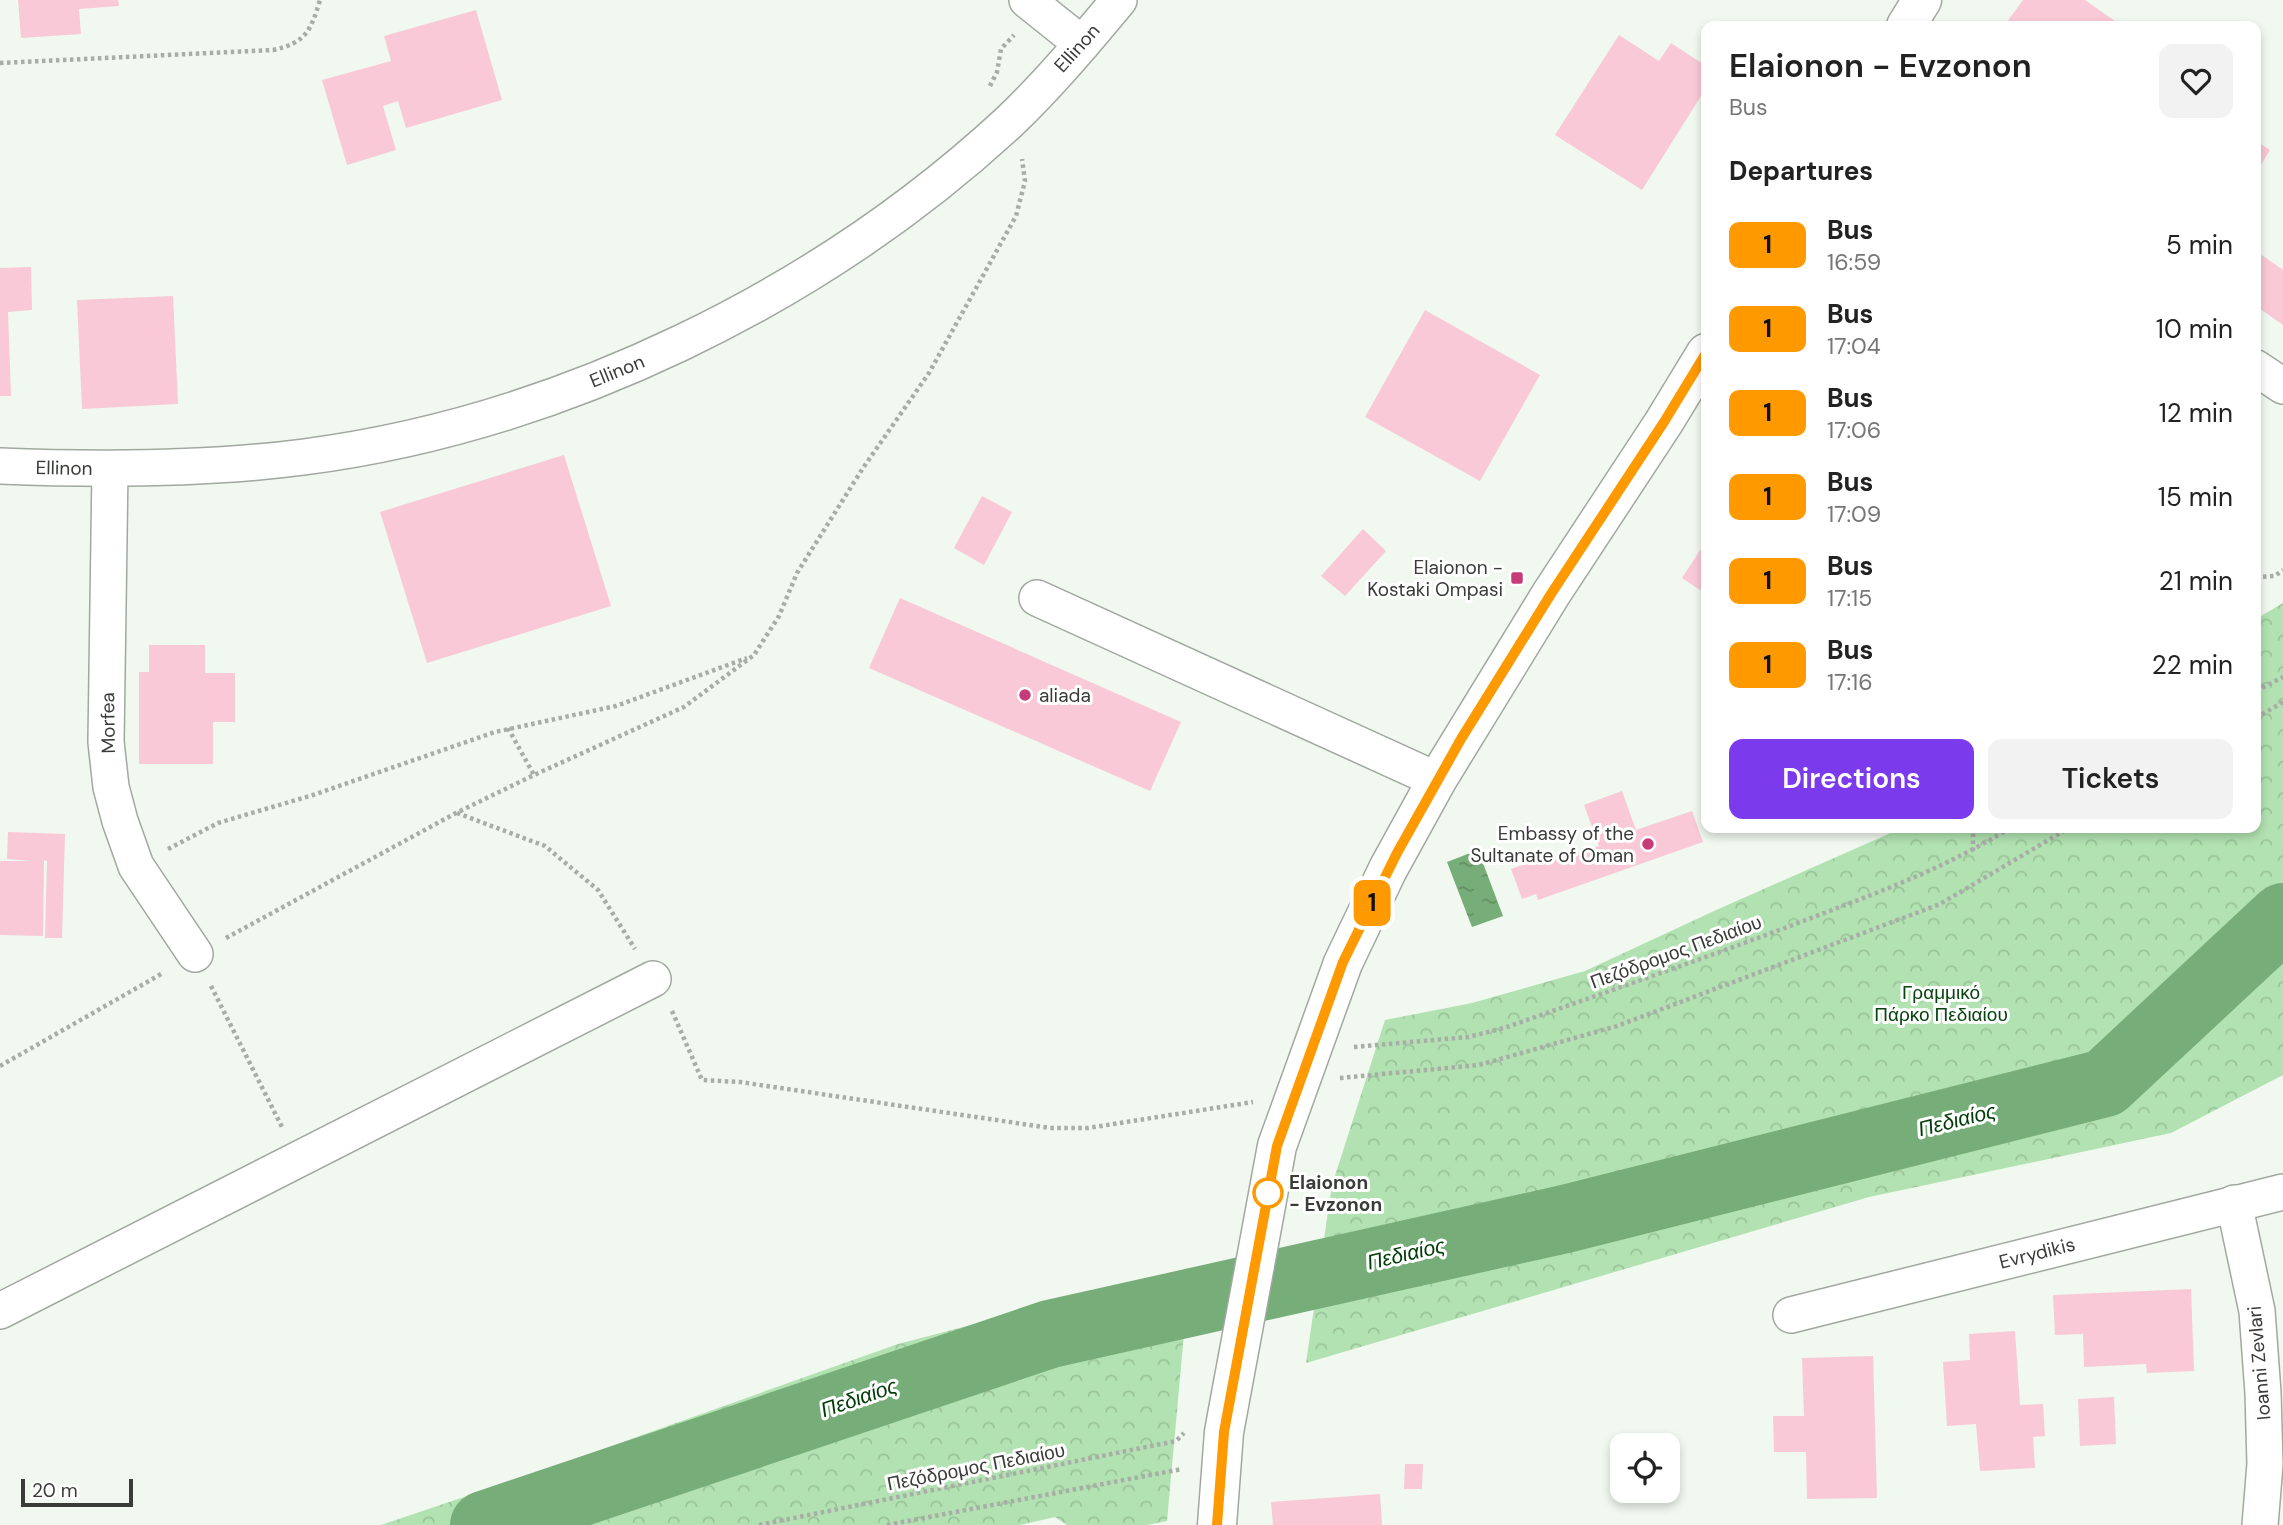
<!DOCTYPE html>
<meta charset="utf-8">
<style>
body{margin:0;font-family:"DM Sans",sans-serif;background:#f2f2f2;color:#222;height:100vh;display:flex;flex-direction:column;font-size:26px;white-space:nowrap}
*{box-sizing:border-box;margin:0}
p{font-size:23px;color:#767676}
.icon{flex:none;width:38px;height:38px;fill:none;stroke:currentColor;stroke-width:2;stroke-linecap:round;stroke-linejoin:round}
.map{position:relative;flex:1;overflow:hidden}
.side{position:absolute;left:1701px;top:21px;width:560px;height:812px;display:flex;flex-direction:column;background:#fff;border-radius:14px;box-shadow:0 4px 10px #0003}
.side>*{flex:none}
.badge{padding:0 14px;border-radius:10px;font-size:24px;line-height:46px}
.controls{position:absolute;left:1610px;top:1433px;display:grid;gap:14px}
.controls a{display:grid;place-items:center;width:70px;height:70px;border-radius:14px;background:#fff;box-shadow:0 4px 10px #0003;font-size:35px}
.scale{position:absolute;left:21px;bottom:18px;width:112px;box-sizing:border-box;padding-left:7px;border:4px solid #393c38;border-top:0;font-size:19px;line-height:24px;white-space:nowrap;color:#393c38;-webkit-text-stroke:5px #fff;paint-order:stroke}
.map>.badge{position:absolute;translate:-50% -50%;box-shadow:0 0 0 4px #fff}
h2{padding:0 28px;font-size:26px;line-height:63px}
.round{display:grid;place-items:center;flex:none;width:74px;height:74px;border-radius:14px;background:#f2f2f2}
.head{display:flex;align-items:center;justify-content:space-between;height:119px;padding:0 28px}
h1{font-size:33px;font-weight:600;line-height:52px}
.cta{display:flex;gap:14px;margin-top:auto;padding:14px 28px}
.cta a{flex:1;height:80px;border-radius:14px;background:#7c3aed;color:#fff;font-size:28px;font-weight:600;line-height:80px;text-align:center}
.cta a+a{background:#f2f2f2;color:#222}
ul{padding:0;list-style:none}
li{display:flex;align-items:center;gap:21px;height:84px;padding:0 28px}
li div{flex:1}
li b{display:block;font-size:26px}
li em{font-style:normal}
li .badge{min-width:77px;font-weight:700;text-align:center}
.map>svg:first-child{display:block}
.park{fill:url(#park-crowns)}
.water{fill:url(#water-ripples)}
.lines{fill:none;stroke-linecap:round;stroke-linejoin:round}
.river{stroke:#77ad78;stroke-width:68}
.building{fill:#f9c9d8}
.minor-casing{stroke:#a0a8a0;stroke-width:38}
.secondary-casing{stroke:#a0a8a0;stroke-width:41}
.path{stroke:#a8aea7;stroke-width:4.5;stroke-dasharray:3.5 3.5;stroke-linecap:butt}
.minor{stroke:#fff;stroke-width:35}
.secondary{stroke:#fff;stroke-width:38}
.line-casing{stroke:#fff;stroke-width:16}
.line{stroke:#f90;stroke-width:10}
.poi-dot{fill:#c53c78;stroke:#fff;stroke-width:2.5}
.stop-dot{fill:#fff;stroke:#f90;stroke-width:3.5}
.labels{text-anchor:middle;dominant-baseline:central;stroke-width:6;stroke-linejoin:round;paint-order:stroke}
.street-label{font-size:19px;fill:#393c38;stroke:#fff}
.poi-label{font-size:19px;fill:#393c38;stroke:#fff;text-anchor:end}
.park-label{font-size:19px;fill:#084410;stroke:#fff}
.stop-label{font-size:19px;font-weight:bold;fill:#393c38;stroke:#fff;text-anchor:start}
.water-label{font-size:21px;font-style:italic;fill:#003c07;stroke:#fff}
</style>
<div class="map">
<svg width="2283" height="1525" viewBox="0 0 2283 1525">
<defs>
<pattern id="park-crowns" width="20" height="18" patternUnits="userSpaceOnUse" patternTransform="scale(1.75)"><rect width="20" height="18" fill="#b2e2b1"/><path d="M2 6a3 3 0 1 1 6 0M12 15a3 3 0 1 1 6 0" fill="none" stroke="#9ac399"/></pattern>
<pattern id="water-ripples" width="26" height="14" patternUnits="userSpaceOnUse" patternTransform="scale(1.75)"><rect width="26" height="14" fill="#77ad78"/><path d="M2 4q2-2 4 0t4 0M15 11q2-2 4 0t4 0" fill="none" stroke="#638e63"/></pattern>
</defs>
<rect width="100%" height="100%" fill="#f0f8ef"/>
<g class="park">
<polygon points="2283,603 2283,1075 2171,1133 1869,1197 1306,1363 1332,1185 1385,1020 1472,1003 1585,971 1714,911 1902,828 2256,828 2256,619"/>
<polygon points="1190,1268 1167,1521 1147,1525 1067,1525 1055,1517 1020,1525 381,1525 538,1472 898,1344"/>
</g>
<polygon class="water" points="1478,850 1503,916 1472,927 1447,862"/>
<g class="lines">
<polyline class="river" points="484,1525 1050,1334 1565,1219 2105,1083 2283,917"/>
</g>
<g class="building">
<polygon points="18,0 118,0 119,6 79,9 81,34 21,38"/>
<polygon points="2023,0 2085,0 2122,26 2004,26"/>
<polygon points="476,10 502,100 406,128 398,101 383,106 396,150 347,165 322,80 391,61 384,36"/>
<polygon points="1619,35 1659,61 1671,43 1706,66 1706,88 1642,190 1555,135"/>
<polygon points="2256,141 2270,150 2256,173"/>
<polygon points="2256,251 2283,270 2283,325 2256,306"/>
<polygon points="31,267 32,310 8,312 11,396 0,396 0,268"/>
<polygon points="173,296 178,404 82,409 77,300"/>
<polygon points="1425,310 1540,375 1480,481 1365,417"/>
<polygon points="564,455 611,606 427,663 380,512"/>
<polygon points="982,496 1012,512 984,565 954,548"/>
<polygon points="1363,529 1386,551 1345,596 1321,576"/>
<polygon points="1706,541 1706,594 1682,578"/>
<polygon points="900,598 1181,722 1150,791 869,668"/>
<polygon points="149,645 205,645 205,673 235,673 235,722 213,722 213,764 139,764 139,672 149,672"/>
<polygon points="1622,791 1636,830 1692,811 1703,842 1538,900 1536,894 1522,899 1511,869 1554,854 1556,861 1599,846 1584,805"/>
<polygon points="8,832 65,834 62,938 45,938 47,861 44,860 43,936 0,935 0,861 32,861 7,859"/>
<polygon points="2191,1289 2194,1371 2147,1373 2146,1364 2084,1367 2083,1334 2055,1335 2053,1295"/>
<polygon points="2015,1331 2020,1405 2043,1404 2045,1436 2033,1437 2035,1468 1980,1471 1976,1424 1947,1426 1943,1362 1970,1360 1969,1334"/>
<polygon points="1873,1356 1877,1498 1807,1499 1806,1452 1774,1452 1773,1416 1804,1416 1802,1358"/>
<polygon points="2114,1397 2116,1444 2080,1446 2078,1399"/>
<polygon points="1405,1464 1423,1464 1422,1489 1404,1489"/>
<polygon points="1380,1494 1382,1525 1273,1525 1271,1502"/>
</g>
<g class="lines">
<g class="minor-casing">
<g id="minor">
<polyline points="1027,0 1082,44"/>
<polyline points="2256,368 2283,386"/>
<path d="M0,466C101,470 204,470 304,457C559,424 820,297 1009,122C1048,85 1084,42 1119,0"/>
<polyline points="110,469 106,742 111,787 120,821 136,866 195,954"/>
<polyline points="1037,598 1437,780"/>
<polyline points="2234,1203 2257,1311 2263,1393 2265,1464 2260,1525"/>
<polyline points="0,1311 653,979"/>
<polyline points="1791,1315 2283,1192"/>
</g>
</g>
<g class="secondary-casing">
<g id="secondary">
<polyline points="1906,26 1922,0"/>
<polyline points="1217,1525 1224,1432 1277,1146 1343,963 1388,869 1437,780 1551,594 1664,422 1706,353"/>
</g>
</g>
<g class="path">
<path d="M0,63L273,50C306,43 311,30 320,0"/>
<polyline points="990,86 997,72 1001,49 1014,35"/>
<polyline points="2256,577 2275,576 2283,570"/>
<polyline points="2256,691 2283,677"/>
<polyline points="2256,718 2283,702"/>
<polyline points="508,728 534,775"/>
<polyline points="457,813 545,846 598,890 635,949"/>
<polyline points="168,849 218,823 313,795 495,732 616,706 747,658"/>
<polyline points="1973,851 1973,828"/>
<polyline points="226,938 456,813 534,775 684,707 754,655 779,616 797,573 863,468 929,373 1016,216 1025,181 1022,159"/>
<polyline points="211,986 283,1129"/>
<polyline points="672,1011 702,1080 740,1082 1050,1128 1088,1128 1253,1102"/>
<path d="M1354,1047L1468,1037L1504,1028C1606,992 1709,957 1811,918C1880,892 1947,867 2010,828"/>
<polyline points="0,1066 163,973"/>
<polyline points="1340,1078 1479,1065 1617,1026 1940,904 2069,828"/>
<polyline points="759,1525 1176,1441 1184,1433"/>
<polyline points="887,1525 1182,1469"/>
</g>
<use href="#minor" class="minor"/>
<use href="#secondary" class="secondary"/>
</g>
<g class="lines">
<g class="line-casing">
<polyline id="line" points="1217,1525 1224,1432 1277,1146 1343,962 1397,853 1461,739 1551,594 1664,422 1706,353"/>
</g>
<use href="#line" class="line"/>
</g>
<g class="poi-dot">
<rect x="1510" y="571" width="14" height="14" rx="3.5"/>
<circle cx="1025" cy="695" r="7"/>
<circle cx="1648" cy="844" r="7"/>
</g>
<circle class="stop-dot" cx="1268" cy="1193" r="14"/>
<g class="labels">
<g class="street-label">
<text transform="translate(1077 48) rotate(-48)">Ellinon</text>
<text transform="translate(617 371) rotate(-22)">Ellinon</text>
<text transform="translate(64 468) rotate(1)">Ellinon</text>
<text transform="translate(108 723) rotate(-91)">Morfea</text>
<text transform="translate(1676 952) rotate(-20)">Πεζόδρομος Πεδιαίου</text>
<text transform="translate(2037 1253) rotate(-14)">Evrydikis</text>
<text transform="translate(2259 1363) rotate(-95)">Ioanni Zevlari</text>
<text transform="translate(976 1467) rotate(-11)">Πεζόδρομος Πεδιαίου</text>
</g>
<g class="poi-label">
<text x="1503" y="567">Elaionon -<tspan x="1503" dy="22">Kostaki Ompasi</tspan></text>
<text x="1039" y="695" text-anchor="start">aliada</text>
<text x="1634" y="833">Embassy of the<tspan x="1634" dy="22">Sultanate of Oman</tspan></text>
</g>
<g class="park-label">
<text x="1941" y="992">Γραμμικό<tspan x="1941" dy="22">Πάρκο Πεδιαίου</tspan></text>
</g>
<g class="stop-label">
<text x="1289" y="1182">Elaionon<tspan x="1289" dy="22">- Evzonon</tspan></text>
</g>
<g class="water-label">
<text transform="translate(1957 1120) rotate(-14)">Πεδιαίος</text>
<text transform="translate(1406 1254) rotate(-13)">Πεδιαίος</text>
<text transform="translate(859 1398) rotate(-19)">Πεδιαίος</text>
</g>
</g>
</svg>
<div class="controls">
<a><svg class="icon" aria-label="locate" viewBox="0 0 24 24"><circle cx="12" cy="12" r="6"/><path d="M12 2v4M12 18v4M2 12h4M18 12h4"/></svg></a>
</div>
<div class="scale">20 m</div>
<b class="badge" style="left:1372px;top:903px;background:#f90;color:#111">1</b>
<section class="side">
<div class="head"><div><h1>Elaionon - Evzonon</h1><p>Bus</p></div><a class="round"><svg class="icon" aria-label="heart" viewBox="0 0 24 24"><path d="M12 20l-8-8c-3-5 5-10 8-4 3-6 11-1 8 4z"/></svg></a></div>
<h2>Departures</h2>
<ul>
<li><span class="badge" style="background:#f90;color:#111">1</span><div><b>Bus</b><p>16:59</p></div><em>5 min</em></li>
<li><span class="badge" style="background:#f90;color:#111">1</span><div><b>Bus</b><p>17:04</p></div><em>10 min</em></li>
<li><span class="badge" style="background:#f90;color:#111">1</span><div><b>Bus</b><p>17:06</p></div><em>12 min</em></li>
<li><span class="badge" style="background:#f90;color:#111">1</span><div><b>Bus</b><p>17:09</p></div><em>15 min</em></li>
<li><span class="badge" style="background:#f90;color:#111">1</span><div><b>Bus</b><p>17:15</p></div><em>21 min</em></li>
<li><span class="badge" style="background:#f90;color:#111">1</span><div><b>Bus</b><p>17:16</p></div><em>22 min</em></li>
</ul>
<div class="cta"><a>Directions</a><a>Tickets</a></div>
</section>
</div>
